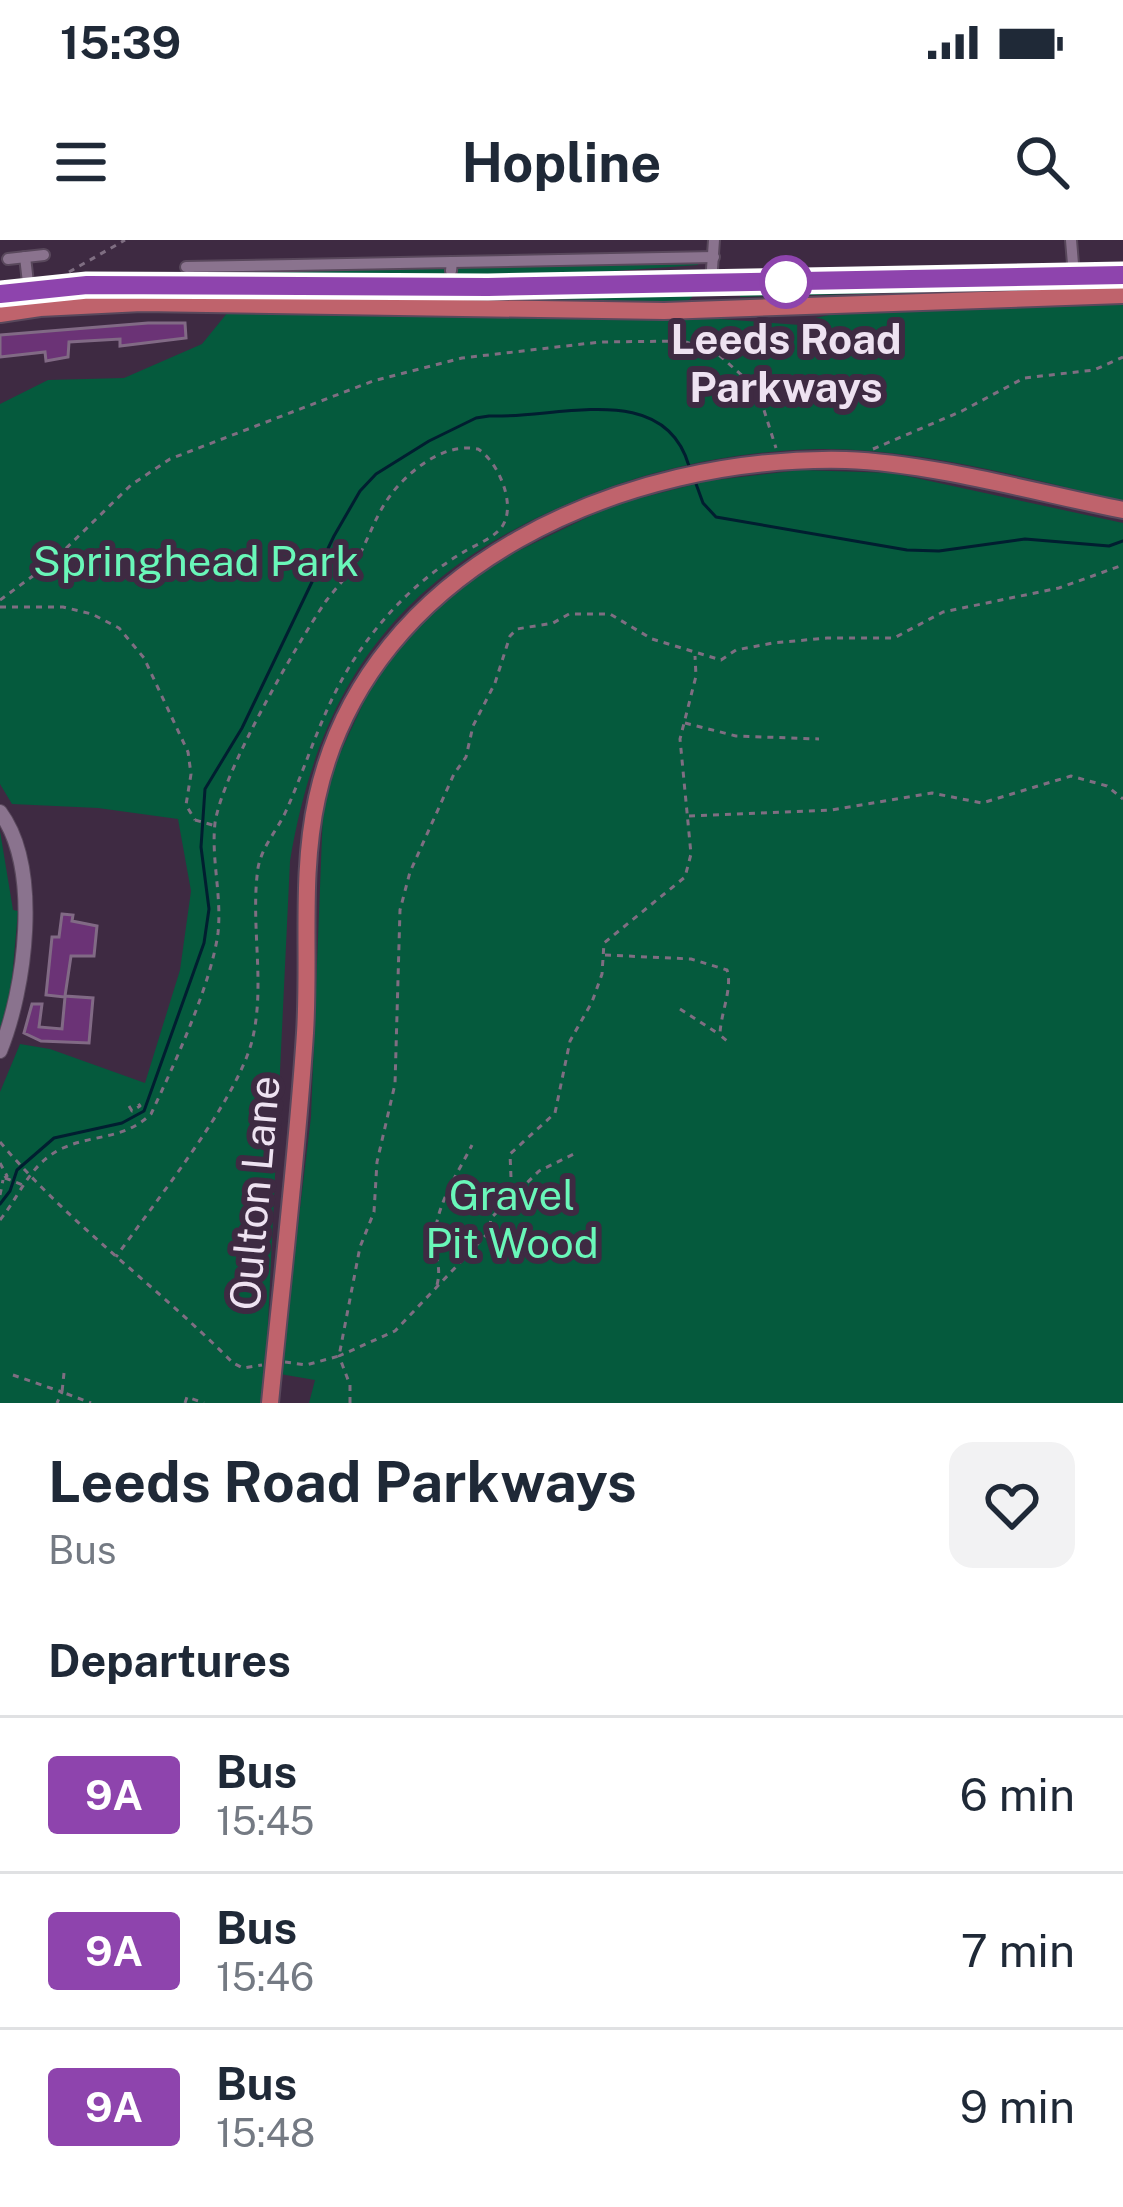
<!DOCTYPE html>
<style>
body{margin:0;font-family:"Public Sans",sans-serif;background:#f2f2f3;color:#1f2937;height:100vh;display:flex;flex-direction:column;font-size:45px;white-space:nowrap}
*{box-sizing:border-box;margin:0}
p{font-size:39px;color:#747a83}
.icon{flex:none;width:66px;height:66px;fill:none;stroke:currentColor;stroke-width:2;stroke-linecap:round;stroke-linejoin:round}
.map{position:relative;height:1163px;overflow:hidden}
.details{display:flex;flex-direction:column;background:#fff;flex:1}
.details>*{flex:none}
.badge{padding:0 24px;border-radius:9px;font-size:42px;line-height:78px}
.map>.badge{position:absolute;translate:-50% -50%;box-shadow:0 0 0 6px #fff}
h2{padding:0 48px;font-size:45px;line-height:108px}
.round{display:grid;place-items:center;flex:none;width:126px;height:126px;border-radius:24px;background:#f2f2f3}
.overview{display:flex;align-items:center;justify-content:space-between;height:204px;padding:0 48px}
h1{font-size:57px;font-weight:700;line-height:90px}
ul{padding:0;list-style:none}
li{display:flex;align-items:center;gap:36px;height:156px;padding:0 48px;border-top:3px solid #e0e1e3}
li div{flex:1}
li b{display:block;font-size:45px}
li em{font-style:normal}
li .badge{min-width:132px;font-weight:700;text-align:center}
.status{display:flex;justify-content:space-between;align-items:center;height:84px;padding:0 60px;background:#fff;direction:ltr}
.status svg{height:33px;fill:currentColor}
header{display:flex;justify-content:space-between;align-items:center;height:156px;padding:0 48px;background:#fff;font-size:54px;font-weight:700}
.map>svg:first-child{display:block}
.green{fill:#055a3d}
.lines{fill:none;stroke-linecap:round;stroke-linejoin:round}
.stream{stroke:#011e30;stroke-width:3}
.building{fill:#6b3376;stroke:#816a85;stroke-width:3}
.minor-casing{stroke:#59485c;stroke-width:14}
.tertiary-casing{stroke:#59485c;stroke-width:16}
.primary-casing{stroke:#59485c;stroke-width:20}
.path{stroke:#7f6e82;stroke-width:3;stroke-dasharray:6 6;stroke-linecap:butt}
.minor{stroke:#8a738e;stroke-width:10}
.tertiary{stroke:#8a738e;stroke-width:14}
.primary{stroke:#bf636c;stroke-width:16}
.path-bridge{stroke:#7f6e82;stroke-width:3;stroke-dasharray:6 6;stroke-linecap:butt}
.line-casing{stroke:#fff;stroke-width:27}
.line{stroke:#8e44ad;stroke-width:18}
.stop-dot{fill:#fff;stroke:#8e44ad;stroke-width:6}
.labels{text-anchor:middle;dominant-baseline:central;stroke-width:12;stroke-linejoin:round;paint-order:stroke}
.stop-label{font-size:42px;font-weight:bold;fill:#eee2f1;stroke:#3e2a42}
.park-label{font-size:42px;fill:#69f7b9;stroke:#3e2a42}
.street-label{font-size:42px;fill:#eee2f1;stroke:#3e2a42}
</style>
<div class="status"><b>15:39</b><svg viewBox="0 0 49 12"><path d="M0 12V9h3v3zM5 12V6h3v6zM10 12V3h3v9zM15 12V0h3v12zM26 1h20v11H26zM47 4h2v5h-2z"/></svg></div>
<header><svg class="icon" aria-label="menu" viewBox="0 0 24 24"><path d="M4 6h16M4 12h16M4 18h16"/></svg>Hopline<svg class="icon" aria-label="search" viewBox="0 0 24 24"><circle cx="10" cy="10" r="6"/><path d="M15 15l6 6"/></svg></header>
<div class="map">
<svg width="1123" height="1163" viewBox="0 0 1123 1163">
<rect width="100%" height="100%" fill="#3e2a42"/>
<g class="green">
<polygon points="697,21 698,25 531,37 456,37 458,27"/>
<polygon points="443,26 447,37 233,35 234,32"/>
<polygon points="1123,42 1123,49 936,57 890,53 740,57 741,50"/>
<polygon points="699,50 685,64 213,58 214,54"/>
<path d="M1123,62V261C1025,238 921,208 819,209C735,211 649,229 572,262C403,333 320,440 290,621L266,1125L260,1163H0V852L20,804L50,809L145,843L180,730L191,651L178,579L98,568L12,564L0,544V164L48,140L124,138L202,104L228,72L720,79L800,85L801,81L829,75Z"/>
<polygon points="801,230 893,233 1123,283 1123,1163 309,1163 315,1140 280,1134 311,877 323,571 336,522 368,453 396,409 432,370 499,320 613,265 707,241"/>
<polygon points="0,591 13,670 18,671 11,751 0,797"/>
</g>
<g class="lines">
<g class="stream">
<polyline points="695,241 703,263 716,277 907,310 939,311 1025,299 1109,306 1123,301"/>
<path d="M0,964L10,951L17,930L54,898L122,883L144,871L204,703L209,669L201,607L205,549L242,488L334,296L360,251L376,234L429,201L476,178L489,176C557,179 664,139 689,226"/>
</g>
</g>
<g class="building">
<polygon points="148,83 185,83 186,98 120,106 120,99 69,102 68,117 46,121 45,112 0,117 0,95"/>
<polygon points="62,674 73,675 72,681 97,686 94,716 71,716 65,756 93,758 89,803 41,801 24,793 32,764 42,764 39,787 62,789 65,757 46,755 52,697 59,697"/>
</g>
<g class="lines">
<g class="minor-casing">
<g id="minor">
<polyline points="1071,0 1074,36"/>
<polyline points="25,17 29,51"/>
<polyline points="8,19 44,15"/>
<polyline points="452,22 714,17"/>
<polyline points="186,27 452,22 451,31"/>
<polyline points="711,43 714,0"/>
</g>
</g>
<g class="tertiary-casing">
<path id="tertiary" d="M0,572C42,629 25,750 0,811"/>
</g>
<g class="primary-casing">
<g id="primary">
<polyline points="0,54 87,45 534,46 1123,35"/>
<polyline points="0,74 40,68 142,63 664,71 1123,55"/>
<path d="M270,1163C282,1040 297,917 305,793C310,714 300,635 317,558C368,324 627,215 846,220C931,223 1038,253 1123,270"/>
</g>
</g>
<g class="path">
<polyline points="69,32 125,0"/>
<polyline points="873,209 962,171 1024,138 1094,130 1123,117"/>
<polyline points="0,360 52,322 131,245 170,219 373,141 462,118 600,102 684,101 719,115 747,140 763,167 776,208"/>
<polyline points="0,367 63,367 92,374 119,388 144,418 188,512 191,534 186,565 195,580"/>
<polyline points="685,483 736,496 819,499"/>
<polyline points="689,576 832,570 932,553 982,563 1071,536 1107,546 1123,559"/>
<path d="M605,715L691,719L727,730C733,748 720,775 720,795L727,801"/>
<polyline points="680,769 719,794"/>
<polyline points="129,866 132,871 140,866 136,860"/>
<path d="M0,902C70,985 157,1046 233,1123L243,1128L262,1125"/>
<polyline points="0,923 7,936 0,941"/>
<polyline points="5,938 23,945"/>
<polyline points="0,955 3,940"/>
<polyline points="512,961 510,914 555,873 570,801 592,762 602,734 604,703 685,637 691,614 680,499 696,436 695,416"/>
<path d="M0,980C21,954 30,923 63,908C94,894 124,900 151,874C174,825 211,745 218,693C222,656 211,619 215,583C223,531 295,407 326,361C335,349 346,338 354,325C370,298 376,270 398,246C418,224 448,203 478,209C497,221 514,259 505,281C499,297 476,304 462,313C415,341 376,383 348,429C321,474 307,524 286,571C277,591 262,606 258,628C250,685 266,745 252,801C236,862 154,963 116,1017"/>
<path d="M437,1045C442,1026 434,1015 435,997C436,965 458,933 472,905"/>
<polyline points="285,1122 306,1125 339,1116 360,1007 374,972 377,922 395,844 400,670 410,632 454,534 466,517 473,486 495,443 510,396 517,389 553,383 569,374 610,374 652,399 721,420 736,410 773,403 827,398 894,398 943,372 1059,348 1123,325"/>
<polyline points="64,1133 62,1152 91,1163"/>
<polyline points="13,1135 62,1152 57,1163"/>
<polyline points="185,1163 187,1157 204,1163"/>
<polyline points="350,1163 350,1145 339,1116 395,1091 489,992 491,978 539,931 578,912"/>
</g>
<use href="#minor" class="minor"/>
<use href="#tertiary" class="tertiary"/>
<use href="#primary" class="primary"/>
<polyline class="path-bridge" points="195,580 216,586"/>
</g>
<g class="lines">
<g class="line-casing">
<polyline id="line" points="0,54 87,45 488,47 1123,35"/>
</g>
<use href="#line" class="line"/>
</g>
<circle class="stop-dot" cx="786" cy="42" r="24"/>
<g class="labels">
<g class="stop-label">
<text x="786" y="98">Leeds Road<tspan x="786" dy="48">Parkways</tspan></text>
</g>
<g class="park-label">
<text x="196" y="320">Springhead Park</text>
<text x="512" y="954">Gravel<tspan x="512" dy="48">Pit Wood</tspan></text>
</g>
<g class="street-label">
<text transform="translate(254 953) rotate(-85)">Oulton Lane</text>
</g>
</g>
</svg>
</div>
<section class="details">
<div class="overview"><div><h1>Leeds Road Parkways</h1><p>Bus</p></div><a class="round"><svg class="icon" aria-label="heart" viewBox="0 0 24 24"><path d="M12 20l-8-8c-3-5 5-10 8-4 3-6 11-1 8 4z"/></svg></a></div>
<h2>Departures</h2>
<ul>
<li><span class="badge" style="background:#8e44ad;color:#fff">9A</span><div><b>Bus</b><p>15:45</p></div><em>6 min</em></li>
<li><span class="badge" style="background:#8e44ad;color:#fff">9A</span><div><b>Bus</b><p>15:46</p></div><em>7 min</em></li>
<li><span class="badge" style="background:#8e44ad;color:#fff">9A</span><div><b>Bus</b><p>15:48</p></div><em>9 min</em></li>
</ul>
</section>
